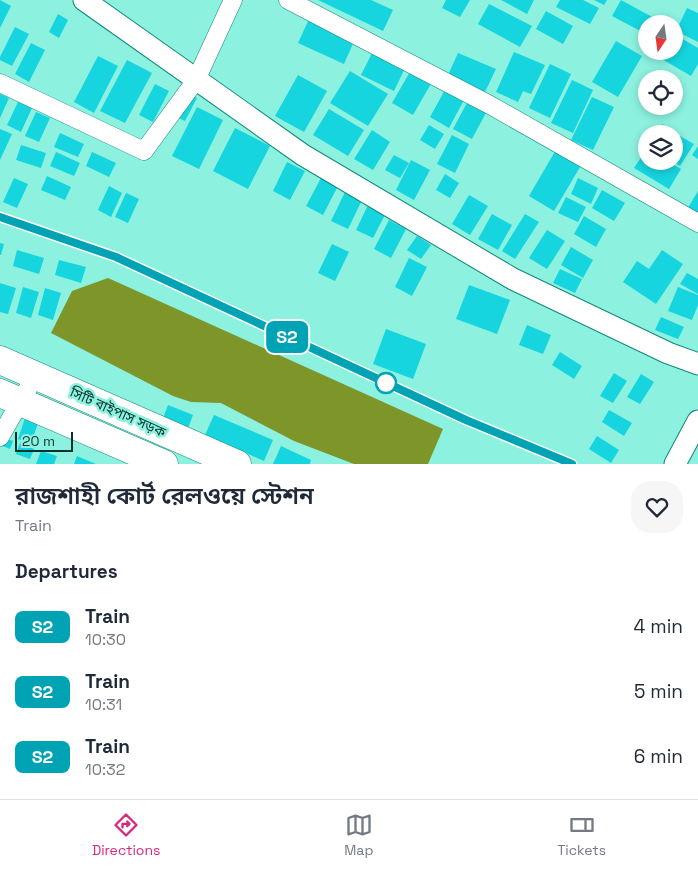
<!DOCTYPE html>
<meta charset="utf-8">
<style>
body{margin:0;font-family:"Space Grotesk","Noto Sans Bengali",sans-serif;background:#f6f6f7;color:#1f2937;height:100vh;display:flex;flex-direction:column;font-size:19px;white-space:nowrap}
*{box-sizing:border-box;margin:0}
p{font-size:16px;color:#747a83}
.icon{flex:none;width:28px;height:28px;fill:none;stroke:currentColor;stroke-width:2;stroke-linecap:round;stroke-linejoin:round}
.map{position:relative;height:464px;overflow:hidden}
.side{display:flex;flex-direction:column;background:#fff;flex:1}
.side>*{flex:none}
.badge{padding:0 10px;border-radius:8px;font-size:18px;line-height:32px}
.needle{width:32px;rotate:193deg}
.controls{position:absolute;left:638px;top:15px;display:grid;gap:10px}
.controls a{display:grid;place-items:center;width:45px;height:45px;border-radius:50%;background:#fff;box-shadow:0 2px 8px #0003;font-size:25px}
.scale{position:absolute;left:15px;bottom:12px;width:58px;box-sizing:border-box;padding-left:5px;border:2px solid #04342d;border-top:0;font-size:14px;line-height:18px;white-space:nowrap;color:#04342d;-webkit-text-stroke:4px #8cf1df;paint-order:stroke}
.map>.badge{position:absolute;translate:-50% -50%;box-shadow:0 0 0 2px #fff}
h2{padding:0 15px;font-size:19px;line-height:45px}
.round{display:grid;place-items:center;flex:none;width:52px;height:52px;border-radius:20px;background:#f6f6f7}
.overview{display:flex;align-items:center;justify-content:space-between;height:85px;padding:0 15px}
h1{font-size:24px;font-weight:600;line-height:38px}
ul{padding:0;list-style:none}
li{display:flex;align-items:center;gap:15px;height:65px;padding:0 15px}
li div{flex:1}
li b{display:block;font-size:19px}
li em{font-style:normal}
li .badge{min-width:55px;font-weight:700;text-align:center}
.tab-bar{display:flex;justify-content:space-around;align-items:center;height:70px;border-top:1px solid #e0e1e3;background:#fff;font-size:14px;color:#747a83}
.tab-bar a{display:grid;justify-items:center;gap:2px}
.tab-bar .selected{color:#db2777}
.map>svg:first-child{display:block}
.water{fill:#7e952a}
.building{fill:#16d5df}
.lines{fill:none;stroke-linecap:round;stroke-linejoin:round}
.minor-casing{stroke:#10897a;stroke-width:19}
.tertiary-casing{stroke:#10897a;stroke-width:23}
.primary-casing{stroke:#10897a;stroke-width:29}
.minor{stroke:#fff;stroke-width:18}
.tertiary{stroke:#fff;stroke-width:21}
.primary{stroke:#fff;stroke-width:28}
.rail{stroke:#1a5249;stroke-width:4;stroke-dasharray:8 4;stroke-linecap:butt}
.line-casing{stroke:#fff;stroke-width:11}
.line{stroke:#00a3b4;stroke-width:8}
.stop-dot{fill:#fff;stroke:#00a3b4;stroke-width:2.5}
.labels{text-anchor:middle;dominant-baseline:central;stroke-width:5;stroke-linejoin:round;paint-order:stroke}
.street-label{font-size:14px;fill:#04342d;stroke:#8cf1df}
</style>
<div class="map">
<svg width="698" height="464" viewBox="0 0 698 464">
<rect width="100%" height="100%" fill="#8cf1df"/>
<polygon class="water" points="108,278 443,429 428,464 354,464 294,441 221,403 191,402 173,396 51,333 72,291"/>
<g class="building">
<polygon points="0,0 11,6 0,28"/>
<polygon points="318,0 371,0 393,10 383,31"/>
<polygon points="446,0 470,0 460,17 442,8"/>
<polygon points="501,0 534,0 527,14"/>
<polygon points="560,0 583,0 599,8 590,24 556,7"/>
<polygon points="594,0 607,0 604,5"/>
<polygon points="621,0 654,18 651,24 646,24 646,34 612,16"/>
<polygon points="489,4 532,26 520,47 478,24"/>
<polygon points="687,8 698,13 698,42 676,31"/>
<polygon points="546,11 573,26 563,44 536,29"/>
<polygon points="58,14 68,20 59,38 49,32"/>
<polygon points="309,19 355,39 344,64 298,43"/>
<polygon points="15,27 29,34 12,66 0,60 0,57"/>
<polygon points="674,34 698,48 698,64 691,76 648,51 674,51"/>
<polygon points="616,41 642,56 618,97 592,82"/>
<polygon points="31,43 45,50 29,82 15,74"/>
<polygon points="375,47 407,64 394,91 361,75"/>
<polygon points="514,52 545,65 531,94 523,91 518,102 496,92"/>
<polygon points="458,53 496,69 485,92 448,75"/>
<polygon points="98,56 118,66 94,113 74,102"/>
<polygon points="127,60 152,73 125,123 100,111"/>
<polygon points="550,64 571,74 550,118 529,108"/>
<polygon points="411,70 432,82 413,115 392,103"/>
<polygon points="350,71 388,94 368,126 330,103"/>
<polygon points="298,75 327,91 304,132 275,116"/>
<polygon points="572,80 593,90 573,133 551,123"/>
<polygon points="155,84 169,91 153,122 139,115"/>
<polygon points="446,88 465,98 449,128 430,117"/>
<polygon points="183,91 197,98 185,121 172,115"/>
<polygon points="0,94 9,98 0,118"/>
<polygon points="592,97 614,107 593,150 571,140"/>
<polygon points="469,99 488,109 472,139 453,129"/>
<polygon points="18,102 32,108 21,132 7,125"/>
<polygon points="197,107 223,120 199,169 172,156"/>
<polygon points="329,109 364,130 348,156 313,135"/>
<polygon points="36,112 50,118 39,142 25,136"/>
<polygon points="662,124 676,133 674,137 674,134 657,134"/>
<polygon points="429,125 444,134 435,149 420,140"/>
<polygon points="235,128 270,146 248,189 213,171"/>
<polygon points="0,129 12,134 0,160"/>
<polygon points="372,130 390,142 373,170 354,159"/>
<polygon points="60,133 84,144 78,157 54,147"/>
<polygon points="452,135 469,144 455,173 437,164"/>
<polygon points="680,136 694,144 680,166 674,162 674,146"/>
<polygon points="21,145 46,153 41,168 16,160"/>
<polygon points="698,146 698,159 692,155"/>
<polygon points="557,148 583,162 554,211 529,196"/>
<polygon points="646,150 646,161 667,161 681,169 669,189 634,168"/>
<polygon points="56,152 80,163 74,176 50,166"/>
<polygon points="92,152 116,163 109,177 86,166"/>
<polygon points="394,155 409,163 400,178 385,170"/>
<polygon points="411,160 430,170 414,200 396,190"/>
<polygon points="287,162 305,171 290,200 273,191"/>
<polygon points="445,174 459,183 450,198 436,190"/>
<polygon points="47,176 71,187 65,200 41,190"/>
<polygon points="14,178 28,184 17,208 3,202"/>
<polygon points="321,178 338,186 323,215 306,206"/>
<polygon points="578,178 598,188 591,204 571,194"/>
<polygon points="109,186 122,193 111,217 98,210"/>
<polygon points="602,190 625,203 614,221 592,208"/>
<polygon points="698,191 698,218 686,211"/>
<polygon points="345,192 362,200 348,229 331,221"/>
<polygon points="126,193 139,199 128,223 115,217"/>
<polygon points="469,195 488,206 470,235 452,224"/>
<polygon points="566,197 586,207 578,222 558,213"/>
<polygon points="370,201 388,209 373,238 356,230"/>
<polygon points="492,214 512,225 498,250 478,239"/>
<polygon points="525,214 539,222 515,259 502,251"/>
<polygon points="584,216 606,229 596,247 574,234"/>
<polygon points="389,220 406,229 391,258 374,249"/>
<polygon points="547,230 565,241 547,269 529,258"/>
<polygon points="417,236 431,245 421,259 407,250"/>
<polygon points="0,243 4,244 1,255 0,255"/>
<polygon points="332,244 349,252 335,281 318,273"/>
<polygon points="571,247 593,260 583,278 561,265"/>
<polygon points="17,250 44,258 39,274 13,266"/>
<polygon points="662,250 683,264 656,304 623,282 637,261 649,269"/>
<polygon points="409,258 427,267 412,296 395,287"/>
<polygon points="59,260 86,267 81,283 55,275"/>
<polygon points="560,269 582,279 575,293 553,283"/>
<polygon points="687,273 698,279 698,294 680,284"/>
<polygon points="0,283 16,288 8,314 0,312"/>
<polygon points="469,285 510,300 497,334 456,319"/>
<polygon points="23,287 39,292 31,318 16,313"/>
<polygon points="678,287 698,295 698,305 692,320 668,311"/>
<polygon points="45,288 61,293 53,320 38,315"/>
<polygon points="661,317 684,327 678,339 655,330"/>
<polygon points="527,325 551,335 543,354 519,345"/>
<polygon points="386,329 426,344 413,379 373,364"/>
<polygon points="560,352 582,366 574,379 552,365"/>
<polygon points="614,373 627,381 613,403 600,396"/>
<polygon points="641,374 654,382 640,404 627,397"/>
<polygon points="168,405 193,415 187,431 162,421"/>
<polygon points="609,410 632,423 624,436 602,422"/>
<polygon points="214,415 273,440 264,461 205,435"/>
<polygon points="25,418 38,423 31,444 18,439"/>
<polygon points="0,436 13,441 10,449 0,445"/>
<polygon points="597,436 619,450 611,463 589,449"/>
<polygon points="20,443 34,449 30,459 16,454"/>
<polygon points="281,446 311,460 310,464 273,464"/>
<polygon points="41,451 57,456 54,464 36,464"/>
<polygon points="77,456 96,464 74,464"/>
</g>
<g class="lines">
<g class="minor-casing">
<g id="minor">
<polyline points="288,0 490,105 698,223"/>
<polyline points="0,83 144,151 196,80 233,0"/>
<polyline points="0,437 35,376"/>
</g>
</g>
<g class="tertiary-casing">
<g id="tertiary">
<polyline points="84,0 303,155 513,279 668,353 698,364"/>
<polyline points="675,464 698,421"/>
</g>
</g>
<g class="primary-casing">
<g id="primary">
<polyline points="0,360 237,464"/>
<polyline points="0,393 164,464"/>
</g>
</g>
<use href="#minor" class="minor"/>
<use href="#tertiary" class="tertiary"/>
<use href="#primary" class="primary"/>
<polyline class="rail" points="0,217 116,257 467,420 572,464"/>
</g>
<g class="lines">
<g class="line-casing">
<polyline id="line" points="0,217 116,257 466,420 572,464"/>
</g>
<use href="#line" class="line"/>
</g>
<circle class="stop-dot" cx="386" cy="383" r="10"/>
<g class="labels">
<g class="street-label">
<text transform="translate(118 412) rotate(24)">সিটি বাইপাস সড়ক</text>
</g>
</g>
</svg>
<div class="controls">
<a><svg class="needle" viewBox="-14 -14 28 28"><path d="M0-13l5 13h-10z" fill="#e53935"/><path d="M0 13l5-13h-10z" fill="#747a83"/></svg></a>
<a><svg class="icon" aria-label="locate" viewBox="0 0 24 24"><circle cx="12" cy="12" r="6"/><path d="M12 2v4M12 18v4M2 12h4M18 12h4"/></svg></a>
<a><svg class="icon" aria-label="layers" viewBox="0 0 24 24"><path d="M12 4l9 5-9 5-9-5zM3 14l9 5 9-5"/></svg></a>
</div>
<div class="scale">20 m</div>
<b class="badge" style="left:287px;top:337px;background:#00a3b4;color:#fff">S2</b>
</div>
<section class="side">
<div class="overview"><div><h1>রাজশাহী কোর্ট রেলওয়ে স্টেশন</h1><p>Train</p></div><a class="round"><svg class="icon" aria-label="heart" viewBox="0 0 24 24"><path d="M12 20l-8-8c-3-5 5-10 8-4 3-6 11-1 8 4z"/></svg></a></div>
<h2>Departures</h2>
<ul>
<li><span class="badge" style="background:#00a3b4;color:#fff">S2</span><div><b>Train</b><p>10:30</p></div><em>4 min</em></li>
<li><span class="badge" style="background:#00a3b4;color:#fff">S2</span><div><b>Train</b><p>10:31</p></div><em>5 min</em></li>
<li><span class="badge" style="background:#00a3b4;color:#fff">S2</span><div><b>Train</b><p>10:32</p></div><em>6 min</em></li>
</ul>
</section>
<nav class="tab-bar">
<a class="selected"><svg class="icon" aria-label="directions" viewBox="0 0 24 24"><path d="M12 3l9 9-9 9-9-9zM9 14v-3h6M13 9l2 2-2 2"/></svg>Directions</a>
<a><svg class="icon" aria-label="map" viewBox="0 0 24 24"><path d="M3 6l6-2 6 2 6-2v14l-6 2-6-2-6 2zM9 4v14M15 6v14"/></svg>Map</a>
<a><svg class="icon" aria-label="tickets" viewBox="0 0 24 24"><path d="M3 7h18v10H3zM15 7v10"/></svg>Tickets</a>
</nav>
